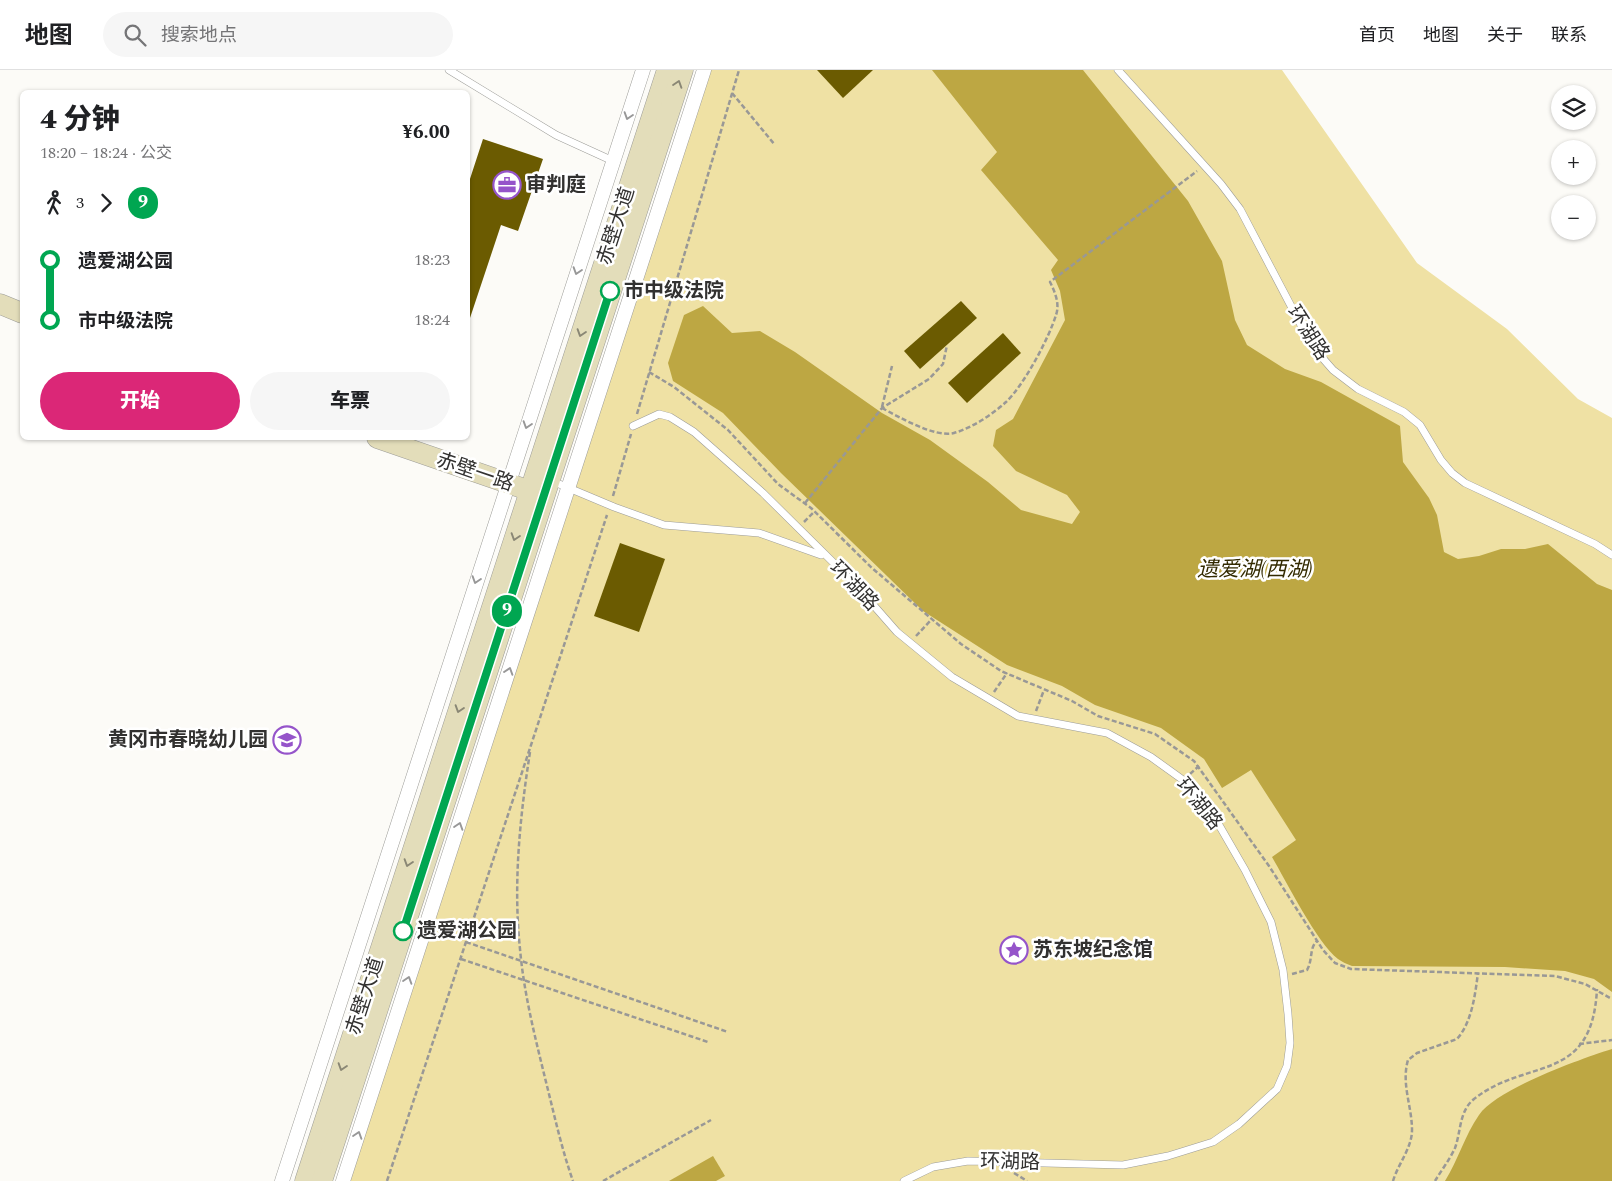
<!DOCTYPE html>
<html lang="zh">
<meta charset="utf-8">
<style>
body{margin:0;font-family:Spectral,"Noto Sans SC",serif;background:#f6f6f6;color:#202124;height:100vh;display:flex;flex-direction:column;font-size:19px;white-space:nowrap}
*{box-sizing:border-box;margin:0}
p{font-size:16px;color:#757577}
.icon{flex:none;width:28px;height:28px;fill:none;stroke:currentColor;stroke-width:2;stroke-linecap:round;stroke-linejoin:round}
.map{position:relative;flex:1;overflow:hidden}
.drawer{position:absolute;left:20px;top:20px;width:450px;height:350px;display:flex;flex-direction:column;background:#fff;border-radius:8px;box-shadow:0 1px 4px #0004}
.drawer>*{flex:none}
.badge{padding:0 10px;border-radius:16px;font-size:18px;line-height:32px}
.tools{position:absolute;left:1551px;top:15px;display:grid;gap:10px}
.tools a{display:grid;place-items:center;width:45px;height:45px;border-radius:50%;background:#fff;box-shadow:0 1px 4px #0004;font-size:25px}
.map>.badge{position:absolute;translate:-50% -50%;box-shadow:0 0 0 2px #fff}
.legs{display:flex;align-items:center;gap:8px;height:55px;padding:0 20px;font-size:16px}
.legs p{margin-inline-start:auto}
.summary{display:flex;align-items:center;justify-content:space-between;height:85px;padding:0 20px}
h1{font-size:28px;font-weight:800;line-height:38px}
.action{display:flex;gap:10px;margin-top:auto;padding:10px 20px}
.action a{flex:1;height:58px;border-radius:30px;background:#db2777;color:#fff;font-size:20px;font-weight:800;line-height:58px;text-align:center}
.action a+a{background:#f6f6f6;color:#202124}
ul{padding:0 20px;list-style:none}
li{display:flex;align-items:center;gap:18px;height:60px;font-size:19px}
li i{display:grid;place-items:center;width:8px;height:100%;margin:0 6px;background:currentColor}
li i::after{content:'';width:12px;height:12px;margin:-6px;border:4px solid;border-radius:50%;background:#fff}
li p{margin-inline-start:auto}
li:first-child i{background:linear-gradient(#0000 50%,currentColor 0)}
li:last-child i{background:linear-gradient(currentColor 50%,#0000 0)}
header{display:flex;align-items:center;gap:30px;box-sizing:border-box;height:70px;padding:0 25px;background:#fff;border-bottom:1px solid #e0e0e0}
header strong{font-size:24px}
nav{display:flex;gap:28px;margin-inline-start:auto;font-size:18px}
.search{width:350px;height:45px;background:#f6f6f6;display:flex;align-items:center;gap:12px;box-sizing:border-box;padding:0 18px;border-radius:28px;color:#757577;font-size:19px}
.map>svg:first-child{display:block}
.green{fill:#efe1a4}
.water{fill:#bda743}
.building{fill:#6b5b01}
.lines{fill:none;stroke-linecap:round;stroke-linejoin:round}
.lane-casing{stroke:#9c9c98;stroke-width:8}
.street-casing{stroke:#9c9c98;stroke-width:15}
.secondary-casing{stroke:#9c9c98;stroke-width:21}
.path{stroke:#999896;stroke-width:2.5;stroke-dasharray:5 2.5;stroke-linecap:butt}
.lane{stroke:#fff;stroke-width:7}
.street{stroke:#fff;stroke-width:14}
.secondary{stroke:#e3ddba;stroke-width:20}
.oneway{stroke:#8a8775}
.oneway2{stroke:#989898}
.line-1-casing{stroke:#fff;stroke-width:11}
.line-1{stroke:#00a651;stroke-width:8}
.stop-1-dot{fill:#fff;stroke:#00a651;stroke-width:2.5}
.labels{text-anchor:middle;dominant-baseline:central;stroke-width:5;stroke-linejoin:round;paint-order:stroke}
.poi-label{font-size:20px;font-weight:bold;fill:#323130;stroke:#fff;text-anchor:start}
.street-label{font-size:20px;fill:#323130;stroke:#fff}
.stop-label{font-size:20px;font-weight:bold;fill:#323130;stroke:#fff;text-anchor:start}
.water-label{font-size:21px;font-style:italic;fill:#332a00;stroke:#fff}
</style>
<header>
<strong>地图</strong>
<div class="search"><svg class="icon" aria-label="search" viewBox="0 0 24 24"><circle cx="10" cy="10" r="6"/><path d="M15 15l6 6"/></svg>搜索地点</div>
<nav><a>首页</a><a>地图</a><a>关于</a><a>联系</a></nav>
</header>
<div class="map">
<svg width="1612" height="1111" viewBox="0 0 1612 1111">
<rect width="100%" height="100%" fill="#fcfbf7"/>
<polygon class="green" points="710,0 1282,0 1417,193 1507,259 1578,329 1612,348 1612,1111 349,1111"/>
<g class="water">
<path d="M932,0H1083L1188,131L1222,191L1235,250L1247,275L1285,299L1321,312L1400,356L1403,392L1429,428L1437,445L1444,482L1458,489L1479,486L1501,479H1525L1548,474L1597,514L1612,520V922L1594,909L1565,901L1505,897L1352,896C1347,894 1342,892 1338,889C1317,873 1286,811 1272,787L1296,770L1251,700L1222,718L1204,689L1161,658L1095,635L1062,616L1007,595L923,541L781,403L723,343L673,311L668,293L684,245L703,236L732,263L760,261L795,282L882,343L930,370L988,412L1021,440L1072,454L1080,442L1067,425L1016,401L993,376L996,360L1013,349L1065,250L1060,221L1051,200L1058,190L981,100L997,82Z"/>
<path d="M1612,979V1111H1445C1458,1090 1465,1065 1479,1045C1497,1019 1580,989 1612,979Z"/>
<polygon points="713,1086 725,1106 716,1111 669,1111"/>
</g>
<g class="building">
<polygon points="817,0 873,0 843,28"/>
<polygon points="483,69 543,89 518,161 501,155 468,254 468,115"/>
<polygon points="961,231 977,248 920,299 904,281"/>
<polygon points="1003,263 1021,283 967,333 948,313"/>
<polygon points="620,473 665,489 639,562 594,546"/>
</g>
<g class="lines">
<g class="lane-casing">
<g id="lane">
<polyline points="449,0 556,65 613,91"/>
<polyline points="1118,0 1221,114 1240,139 1312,276 1333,300 1358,319 1404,342 1420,355 1441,390 1452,403 1465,413 1595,474 1612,485"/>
<polyline points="633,356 659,344 670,347 694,362 763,423 854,513 897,562 952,607 1018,646 1107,663 1151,687 1183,710 1219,755 1245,800 1271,852 1283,900 1288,944 1290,973 1287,996 1277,1019 1239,1054 1213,1072 1168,1086 1123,1095 968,1091 933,1097 904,1111"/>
<polyline points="552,411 614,437 664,455 759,463 821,485"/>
</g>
</g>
<g class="street-casing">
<g id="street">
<polyline points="282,1111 643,0"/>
<polyline points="343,1111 704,0"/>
</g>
</g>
<g class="secondary-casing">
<g id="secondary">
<polyline points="0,234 22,243"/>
<polyline points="377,368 542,425"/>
<polyline points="305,1111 667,0"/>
<polyline points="322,1111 683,0"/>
</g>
</g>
<g class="path">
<polyline points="732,23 775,75"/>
<polyline points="649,302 674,317 728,360 778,414 811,438 872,498 961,574 1001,601 1072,631 1098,646 1155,664 1194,691 1269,796 1323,880 1335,893 1351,899 1555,906 1585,914 1612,929"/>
<polyline points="882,337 892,296"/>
<path d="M882,338C899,347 935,368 954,363C972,358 993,344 1006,332C1024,315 1049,268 1056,245C1060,234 1055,222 1050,212L1197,101"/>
<polyline points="637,344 739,0"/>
<polyline points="613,426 631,364"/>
<polyline points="805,433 882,338 929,309 943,294 947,275"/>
<polyline points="804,452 814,442"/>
<polyline points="916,566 931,550"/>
<polyline points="994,622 1007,603"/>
<polyline points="1036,641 1044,620"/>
<path d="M530,682C520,747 513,813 520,879C524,925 536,971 547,1016C555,1048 562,1080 573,1111"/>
<polyline points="1190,704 1199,696"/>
<polyline points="466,872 728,962"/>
<polyline points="461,889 708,972"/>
<path d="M1292,904L1307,900C1313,890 1309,878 1317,871"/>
<polyline points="1579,974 1612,970"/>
<polyline points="1014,1103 1027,1111"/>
<polyline points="387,1111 607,445"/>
<polyline points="603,1111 711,1050"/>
<path d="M1393,1111C1398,1094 1412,1078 1412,1060C1412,1036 1401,1014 1408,990L1417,983L1457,969C1472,952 1475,925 1478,903"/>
<path d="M1435,1111C1441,1101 1450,1089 1455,1078C1461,1062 1459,1041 1474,1029C1527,987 1592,1015 1597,919"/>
</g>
<use href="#lane" class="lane"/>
<use href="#street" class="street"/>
<use href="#secondary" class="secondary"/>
</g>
<defs><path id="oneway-chevron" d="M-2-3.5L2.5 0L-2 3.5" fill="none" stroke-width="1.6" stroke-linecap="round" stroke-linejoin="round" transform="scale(1.25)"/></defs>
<g class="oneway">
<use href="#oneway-chevron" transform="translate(678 14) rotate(-72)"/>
<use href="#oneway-chevron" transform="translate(581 263) rotate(108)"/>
<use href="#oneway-chevron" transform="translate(515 467) rotate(108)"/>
<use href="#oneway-chevron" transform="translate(459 639) rotate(108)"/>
<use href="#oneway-chevron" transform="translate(408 793) rotate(108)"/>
<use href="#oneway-chevron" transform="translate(342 997) rotate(108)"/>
</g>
<g class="oneway2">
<use href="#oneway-chevron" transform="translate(628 46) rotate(108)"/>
<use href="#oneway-chevron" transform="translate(577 201) rotate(108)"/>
<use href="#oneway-chevron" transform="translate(527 355) rotate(108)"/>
<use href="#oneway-chevron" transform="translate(476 510) rotate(108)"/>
<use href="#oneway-chevron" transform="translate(509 601) rotate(-72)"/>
<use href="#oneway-chevron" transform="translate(459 756) rotate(-72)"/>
<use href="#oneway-chevron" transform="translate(408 910) rotate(-72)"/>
<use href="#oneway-chevron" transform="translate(358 1065) rotate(-72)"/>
</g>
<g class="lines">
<g class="line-1-casing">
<polyline id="line-1" points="403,861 610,221"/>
</g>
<use href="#line-1" class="line-1"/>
</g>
<defs>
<g id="office-ring" transform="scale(1.4375)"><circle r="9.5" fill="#fff" stroke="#9554ca" stroke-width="1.5"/><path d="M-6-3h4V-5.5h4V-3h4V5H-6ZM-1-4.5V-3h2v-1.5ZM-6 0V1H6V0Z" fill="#9554ca"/></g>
<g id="school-ring" transform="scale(1.4375)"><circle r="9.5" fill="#fff" stroke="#9554ca" stroke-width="1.5"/><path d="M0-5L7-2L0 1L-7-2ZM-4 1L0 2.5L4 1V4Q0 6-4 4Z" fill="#9554ca"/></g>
<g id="sight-ring" transform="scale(1.4375)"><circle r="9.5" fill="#fff" stroke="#9554ca" stroke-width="1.5"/><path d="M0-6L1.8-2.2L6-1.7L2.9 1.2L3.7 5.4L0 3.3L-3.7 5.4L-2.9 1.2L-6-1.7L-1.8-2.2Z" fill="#9554ca"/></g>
</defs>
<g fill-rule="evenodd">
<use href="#office-ring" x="507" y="115"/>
<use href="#school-ring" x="287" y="670"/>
<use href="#sight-ring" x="1014" y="880"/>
</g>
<g class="stop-1-dot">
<circle cx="610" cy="221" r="9"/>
<circle cx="403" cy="861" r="9"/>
</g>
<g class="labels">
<g class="poi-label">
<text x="526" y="115">审判庭</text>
<text x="268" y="670" text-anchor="end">黄冈市春晓幼儿园</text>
<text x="1033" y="880">苏东坡纪念馆</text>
</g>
<g class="street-label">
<text transform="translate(616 156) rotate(-72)">赤壁大道</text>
<text transform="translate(1308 263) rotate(57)">环湖路</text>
<text transform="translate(475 402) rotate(19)">赤壁一路</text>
<text transform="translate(854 516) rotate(46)">环湖路</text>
<text transform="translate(1199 734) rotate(51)">环湖路</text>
<text transform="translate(365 926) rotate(-72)">赤壁大道</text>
<text transform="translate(1010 1092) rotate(1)">环湖路</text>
</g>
<g class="stop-label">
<text x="624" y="221">市中级法院</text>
<text x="417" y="861">遗爱湖公园</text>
</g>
<g class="water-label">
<text x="1255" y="500">遗爱湖(西湖)</text>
</g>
</g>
</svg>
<div class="tools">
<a><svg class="icon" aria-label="layers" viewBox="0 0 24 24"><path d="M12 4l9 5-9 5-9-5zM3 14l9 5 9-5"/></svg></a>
<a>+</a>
<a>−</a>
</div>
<b class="badge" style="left:507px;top:541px;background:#00a651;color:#fff">9</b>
<section class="drawer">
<div class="summary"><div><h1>4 分钟</h1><p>18:20 – 18:24 · 公交</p></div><b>¥6.00</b></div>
<div class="legs"><svg class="icon" aria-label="walk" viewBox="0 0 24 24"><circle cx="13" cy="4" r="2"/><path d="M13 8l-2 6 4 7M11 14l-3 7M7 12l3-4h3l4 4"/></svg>3<svg class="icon" aria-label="forward" viewBox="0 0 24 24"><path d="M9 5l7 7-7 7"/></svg><b class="badge" style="background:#00a651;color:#fff">9</b></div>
<ul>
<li><i style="color:#00a651"></i><b>遗爱湖公园</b><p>18:23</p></li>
<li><i style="color:#00a651"></i><b>市中级法院</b><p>18:24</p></li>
</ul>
<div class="action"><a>开始</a><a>车票</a></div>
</section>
</div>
